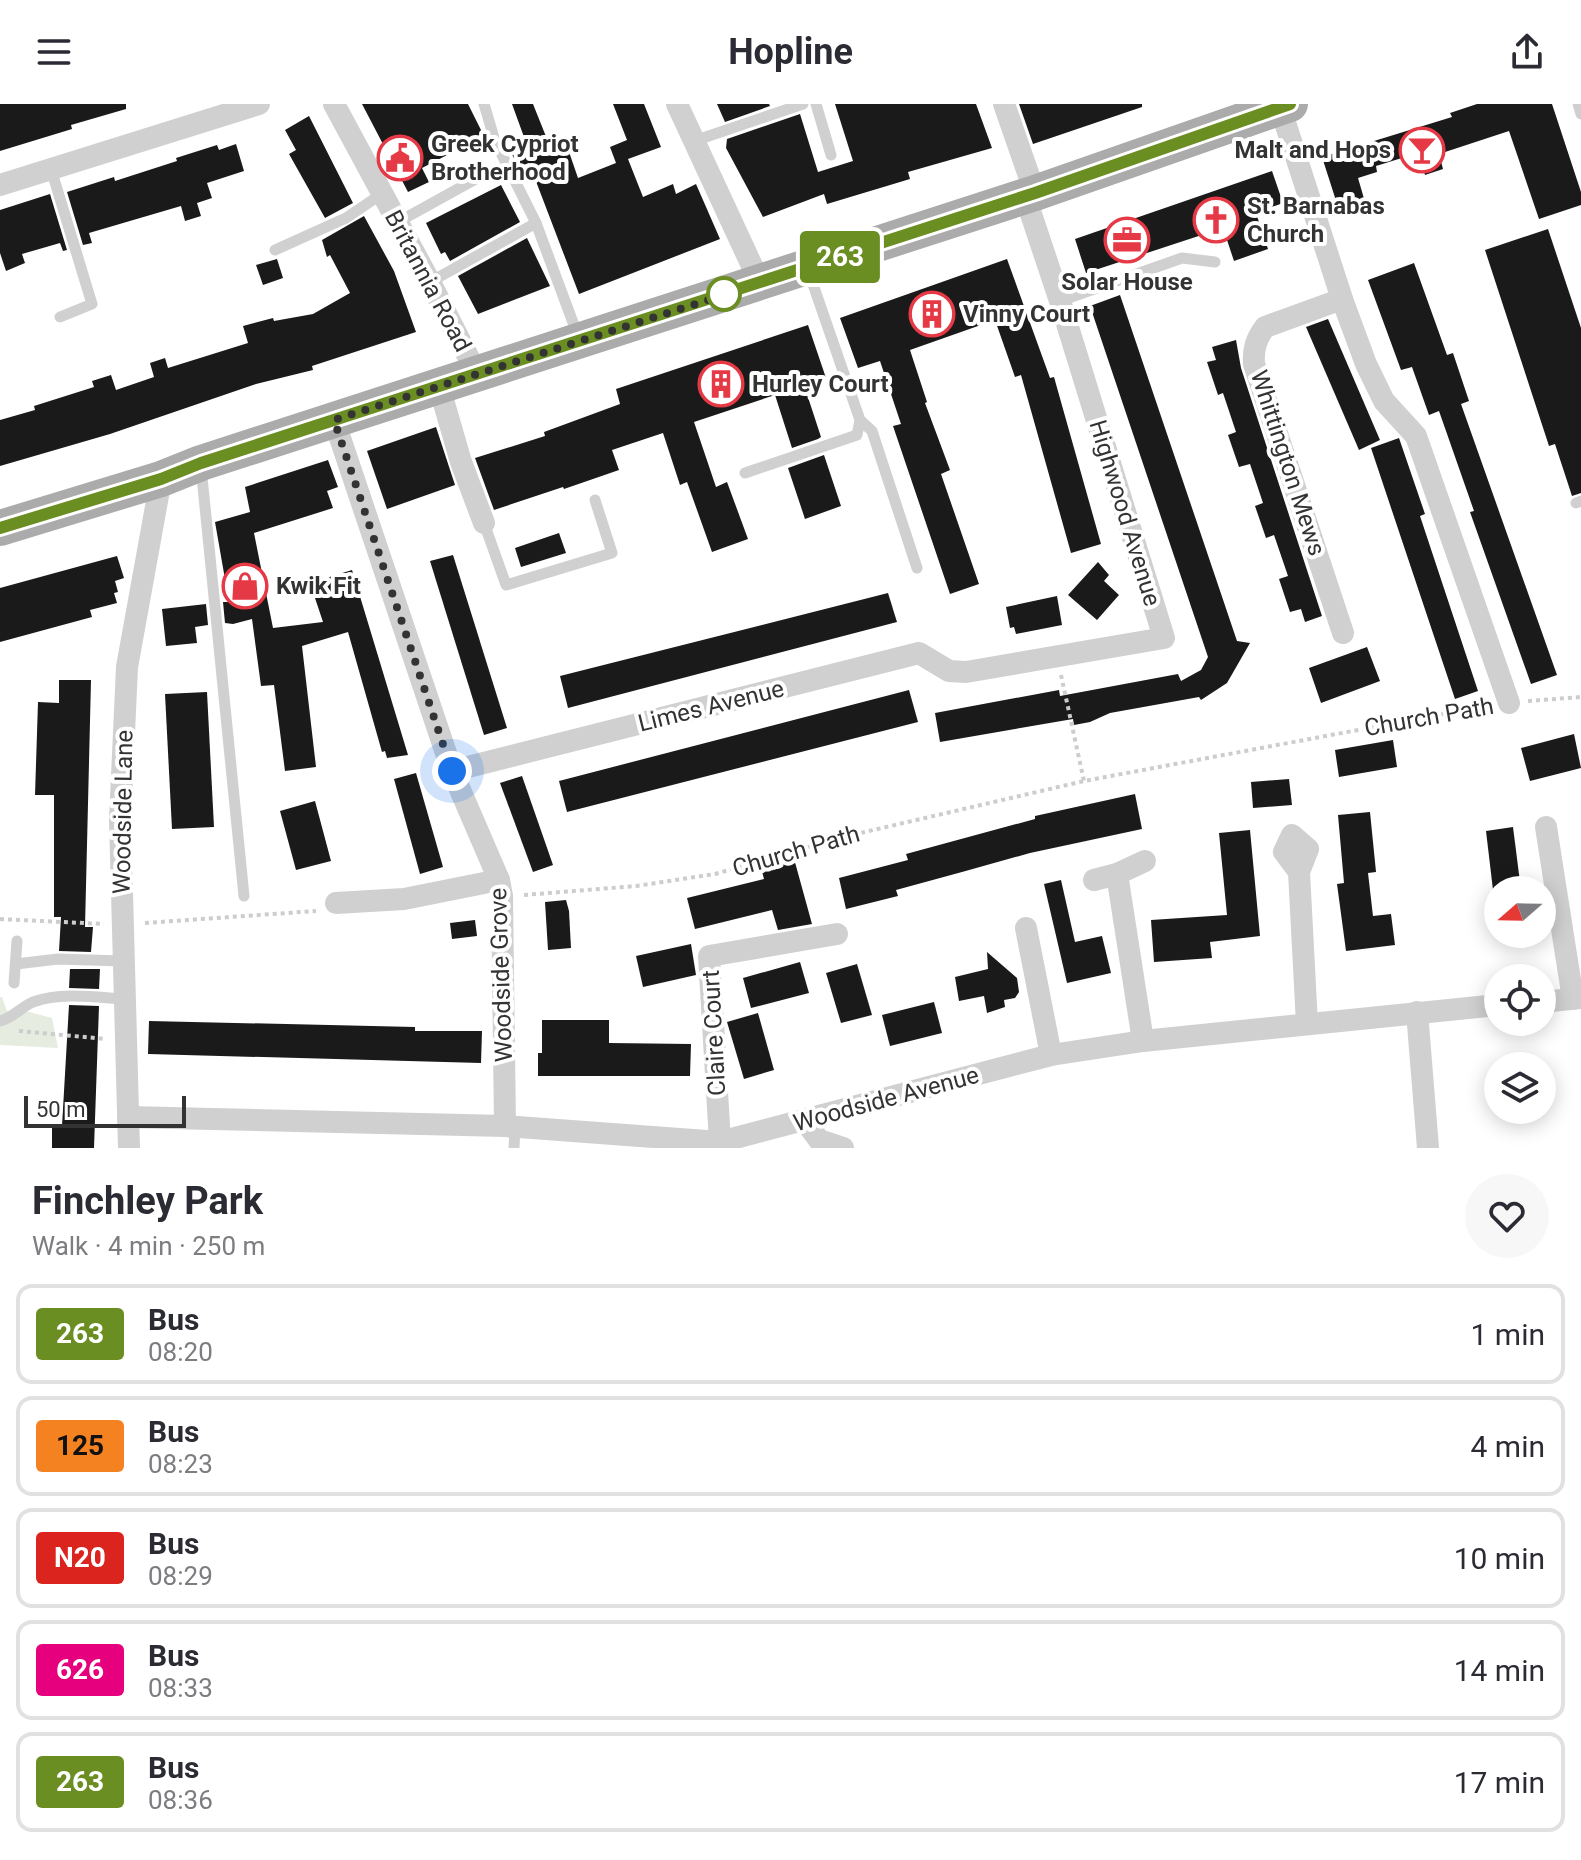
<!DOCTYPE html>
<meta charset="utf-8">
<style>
body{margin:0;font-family:Roboto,sans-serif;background:#f7f7f7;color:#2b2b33;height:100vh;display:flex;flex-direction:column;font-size:30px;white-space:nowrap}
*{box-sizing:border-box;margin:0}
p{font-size:26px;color:#7c7c81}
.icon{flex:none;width:44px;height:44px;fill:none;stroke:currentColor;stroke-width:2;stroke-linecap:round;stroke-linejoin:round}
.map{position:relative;height:1044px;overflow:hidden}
.panel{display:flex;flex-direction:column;background:#fff;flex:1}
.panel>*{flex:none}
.badge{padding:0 16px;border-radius:6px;font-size:28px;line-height:52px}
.needle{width:52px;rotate:250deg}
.fabs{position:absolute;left:1484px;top:772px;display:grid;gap:16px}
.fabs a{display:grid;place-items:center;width:72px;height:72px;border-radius:50%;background:#fff;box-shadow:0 4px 20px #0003;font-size:40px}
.scale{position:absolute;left:24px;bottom:20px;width:162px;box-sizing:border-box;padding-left:8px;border:4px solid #333;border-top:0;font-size:22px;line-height:28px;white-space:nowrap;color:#333;-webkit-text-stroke:6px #fff;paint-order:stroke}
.you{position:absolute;width:40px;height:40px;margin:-20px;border:6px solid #fff;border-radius:50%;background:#1a73e8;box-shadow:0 0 0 12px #1a73e833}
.map>.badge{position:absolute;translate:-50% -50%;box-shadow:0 0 0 4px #fff}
.round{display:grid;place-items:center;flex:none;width:84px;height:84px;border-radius:42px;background:#f7f7f7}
.summary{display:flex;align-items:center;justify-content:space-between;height:136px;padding:0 32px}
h1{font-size:38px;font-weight:700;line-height:60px}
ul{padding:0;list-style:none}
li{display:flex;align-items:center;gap:24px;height:100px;margin:0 16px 12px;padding:0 16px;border:4px solid #e1e1e2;border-radius:16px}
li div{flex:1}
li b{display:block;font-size:30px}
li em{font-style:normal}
li .badge{min-width:88px;font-weight:700;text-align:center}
header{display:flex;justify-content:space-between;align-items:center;height:104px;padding:0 32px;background:#fff;font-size:36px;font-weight:700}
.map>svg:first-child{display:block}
.green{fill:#e6ecdf}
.building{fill:#1a1a1a}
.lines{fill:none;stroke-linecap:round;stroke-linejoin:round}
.path{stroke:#cdcdcd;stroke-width:4;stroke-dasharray:4 4;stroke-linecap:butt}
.lane{stroke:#d0d0d0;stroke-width:11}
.street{stroke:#d0d0d0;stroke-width:22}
.primary{stroke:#ababab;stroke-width:36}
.line-casing{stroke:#fff;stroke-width:18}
.line{stroke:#6b8e23;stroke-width:12}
.walk{stroke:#333;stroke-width:8;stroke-dasharray:0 14.4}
.stop-dot{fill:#fff;stroke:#6b8e23;stroke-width:4}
.labels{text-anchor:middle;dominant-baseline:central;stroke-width:8;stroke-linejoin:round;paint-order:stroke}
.poi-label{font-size:24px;font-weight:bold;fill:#333;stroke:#fff;text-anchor:start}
.street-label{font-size:24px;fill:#333;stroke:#fff}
</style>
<header><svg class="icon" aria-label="menu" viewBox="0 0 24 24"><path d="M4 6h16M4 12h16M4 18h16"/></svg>Hopline<svg class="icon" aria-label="share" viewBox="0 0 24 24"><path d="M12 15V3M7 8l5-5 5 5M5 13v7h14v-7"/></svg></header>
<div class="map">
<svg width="1581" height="1044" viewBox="0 0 1581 1044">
<rect width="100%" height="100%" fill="#fff"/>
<polygon class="green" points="0,893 2,893 7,907 17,912 18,905 52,914 58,944 0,941"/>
<g class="building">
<polygon points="0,0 126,0 126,5 71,21 72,25 0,47"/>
<polygon points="362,0 468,0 484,32 422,64 429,78 408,88"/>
<polygon points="512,0 533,0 553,50 568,45 578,74 616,59 610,43 627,36 613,0 644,0 661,43 628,55 643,93 673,80 676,90 696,80 720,135 579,190 529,59 518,63 507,40 524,33"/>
<polygon points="717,0 769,0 770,2 725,18"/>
<polygon points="835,0 976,0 992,44 908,68 910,75 827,100 824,90 763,113 726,44 727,35 800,10 818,68 853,57"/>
<polygon points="1019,0 1142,0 1142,3 1033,40"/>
<polygon points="1477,0 1552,0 1581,88 1581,101 1539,115 1509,27 1439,50 1443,65 1425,71 1418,49 1376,62 1377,68 1358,74 1365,98 1339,106 1322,53 1452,13 1450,9"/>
<polygon points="309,12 353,99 325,114 289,50 296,46 285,26"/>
<polygon points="236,40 244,67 207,79 212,94 197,99 201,112 185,117 181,102 89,129 92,139 83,141 67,88 114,73 115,77 177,57 176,54 217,41 219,46"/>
<polygon points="1272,67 1283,99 1256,109 1268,145 1234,157 1223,124 1086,169 1075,135"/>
<polygon points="501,81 520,118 450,157 445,148 441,150 426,119"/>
<polygon points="50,90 67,146 63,147 60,139 22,150 25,159 6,167 0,149 0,106"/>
<polygon points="364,112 394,167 416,228 312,262 313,266 256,280 110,330 0,362 0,316 35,306 34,302 94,283 92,277 111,271 116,286 154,273 150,259 165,254 168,264 248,239 243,222 273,214 274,217 313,210 350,189 330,151 327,153 322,136"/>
<polygon points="1548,125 1581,224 1581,389 1572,392 1555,340 1549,342 1485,146"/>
<polygon points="527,134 550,182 478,210 458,172"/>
<polygon points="277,155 283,174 263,181 256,161"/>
<polygon points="1007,155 1050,274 1054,273 1101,440 1071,449 1021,271 1015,273 995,216 910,246 927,298 925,299 950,366 941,370 979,480 950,490 893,322 901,320 880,257 858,264 840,214"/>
<polygon points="1414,159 1447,251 1453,249 1469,297 1461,300 1557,571 1531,580 1470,408 1474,407 1439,307 1429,311 1412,263 1401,266 1368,176"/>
<polygon points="1120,191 1237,537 1250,539 1227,579 1201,596 1199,593 1110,609 1090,618 1074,621 1073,615 940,638 935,609 1059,586 1060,592 1178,570 1181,577 1201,566 1208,553 1090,202"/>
<polygon points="1328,215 1380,336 1359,346 1306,223"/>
<polygon points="808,221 826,274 804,281 821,333 818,335 792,344 775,291 694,318 716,383 727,378 748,435 712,448 687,378 680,381 663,329 612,346 619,366 564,385 563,383 494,406 475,354 545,332 544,328 620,300 616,285"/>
<polygon points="1236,236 1241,264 1322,512 1305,518 1301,505 1290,508 1279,475 1288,472 1274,431 1266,434 1255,402 1263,399 1250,360 1239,363 1228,331 1236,328 1223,289 1218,291 1207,258 1216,256 1212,243"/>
<polygon points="436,323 455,381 387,405 367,347"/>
<polygon points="1399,334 1425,410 1420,412 1478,587 1455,595 1371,344"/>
<polygon points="824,351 841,402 805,415 788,364"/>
<polygon points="328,356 338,383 327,387 333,404 254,429 273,524 323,518 310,479 352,466 408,651 387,654 385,647 382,648 348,528 302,542 316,663 285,667 274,581 261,582 252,515 233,520 225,519 223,498 229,498 215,418 250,408 245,383"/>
<polygon points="559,429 566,449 521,463 515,444"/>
<polygon points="453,451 507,624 484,631 430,457"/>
<polygon points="117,452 124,474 115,477 118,488 114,489 117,499 90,506 92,513 0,538 0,484"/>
<polygon points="1098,458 1109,471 1104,477 1119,491 1097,516 1068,491"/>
<polygon points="888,489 897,518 568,604 560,572"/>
<polygon points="1057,492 1062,521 1016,530 1014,523 1010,524 1006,503"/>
<polygon points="206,500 208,521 195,523 197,539 166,542 162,505"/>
<polygon points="1367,543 1380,577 1321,599 1309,564"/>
<polygon points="59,576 91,576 85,823 93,823 91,848 59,847 61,813 54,813 54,691 35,691 38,598 59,599"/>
<polygon points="909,586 918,618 567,708 559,677"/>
<polygon points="207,588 214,723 172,725 165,590"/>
<polygon points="1574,630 1581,664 1530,677 1521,644"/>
<polygon points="1393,636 1397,663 1339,673 1335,646"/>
<polygon points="416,669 443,763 420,770 394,675"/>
<polygon points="522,672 553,761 533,768 500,679"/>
<polygon points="1289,675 1292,701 1253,704 1251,678"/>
<polygon points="1135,690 1142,725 1030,749 962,768 896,786 898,792 846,805 839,774 908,756 906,750 1035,715 1035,712"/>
<polygon points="315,697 331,757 296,766 280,707"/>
<polygon points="1370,708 1376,768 1368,769 1373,812 1391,810 1395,841 1346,847 1337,780 1344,779 1338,711"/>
<polygon points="1513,723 1521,786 1493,786 1486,727"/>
<polygon points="1250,726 1260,832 1210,838 1212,854 1154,858 1151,816 1227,811 1219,729"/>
<polygon points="793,751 812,820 778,826 772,806 695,825 687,794 764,775 760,760"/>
<polygon points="1061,776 1075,838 1102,832 1111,869 1067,879 1044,780"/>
<polygon points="566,796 569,807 571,844 548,846 545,798"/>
<polygon points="475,816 477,832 452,835 450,819"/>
<polygon points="691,840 696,871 643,883 636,852"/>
<polygon points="987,848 1017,874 1019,888 1015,894 1004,896 1005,903 987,909 984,892 959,897 955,873 988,865"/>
<polygon points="800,858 809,889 751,904 743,874"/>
<polygon points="857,860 872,911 841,919 826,869"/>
<polygon points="70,865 100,865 99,885 69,884"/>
<polygon points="934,898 942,929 890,942 882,911"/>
<polygon points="69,901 99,902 94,1044 52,1044 52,1022 62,1022"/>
<polygon points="758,909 774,966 744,975 727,918"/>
<polygon points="542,916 609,916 609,939 691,940 690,972 538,972 538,949 542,949"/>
<polygon points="149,917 415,923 415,927 482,927 481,959 148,950"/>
</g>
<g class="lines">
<g class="path">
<polyline points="1061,571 1084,677"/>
<polyline points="1528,597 1581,593"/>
<polyline points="524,791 636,782 715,770 839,734 1084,677 1487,602"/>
<polyline points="0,815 104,820"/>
<polyline points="145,819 316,807"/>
<polyline points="19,927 106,935"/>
</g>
<g class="lane">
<polyline points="484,0 495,37 536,119 578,232"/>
<polyline points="816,0 831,51"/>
<polyline points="1578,0 1581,10"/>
<polyline points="694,37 803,0"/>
<polyline points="51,65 92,200 60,213"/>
<polyline points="398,118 492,66"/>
<polyline points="275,146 346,114 383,89"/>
<polyline points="808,166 860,316 872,327 917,464"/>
<polyline points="430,178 536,119"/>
<polyline points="1060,197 1182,154 1215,158"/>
<polyline points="201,363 244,792"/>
<polyline points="745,369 857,331 860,316"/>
<polyline points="1576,399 1581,397"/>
<polyline points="484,419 506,481 612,449 595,396"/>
<polyline points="16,860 58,855 122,857"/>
<polyline points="14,879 17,837"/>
<path d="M0,917C13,914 21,903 33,898C61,888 94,893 123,895"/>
<polyline points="514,1044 515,1022"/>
</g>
<g class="street">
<polyline points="334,0 430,178 477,270"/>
<polyline points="677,0 760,179"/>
<polyline points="1004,0 1035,89"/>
<polyline points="1280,3 1342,195 1366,260 1384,297 1416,332 1509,599"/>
<polyline points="0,81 259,0"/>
<path d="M1342,195L1265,223C1256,235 1253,245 1254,260L1343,529"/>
<polyline points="439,282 461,358 484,419"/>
<polyline points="334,316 452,667 499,776 502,792 505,1022"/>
<polyline points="452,667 919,549 949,567 966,568 1164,534 1060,197 1025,92"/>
<polyline points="1546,723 1573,895"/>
<polyline points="1299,768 1308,745 1292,731 1284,748 1299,768 1307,920"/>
<polyline points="1117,770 1143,937"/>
<polyline points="1094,776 1117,770 1145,757"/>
<polyline points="336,799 404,795 499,776"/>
<polyline points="1026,824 1051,951"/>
<polyline points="1542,898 1581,894"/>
<polyline points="1417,908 1428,1044"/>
<polyline points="128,1013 505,1022 720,1038 1051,951 1143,937 1498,901"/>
<polyline points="805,1017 819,1036 843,1044"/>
<polyline points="720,1038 709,852 837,830"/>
<polyline points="129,1044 120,716 127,563 161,375"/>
</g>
<polyline class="primary" points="0,424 161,375 201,359 1035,89 1290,0"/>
</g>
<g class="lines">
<g class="line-casing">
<polyline id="line" points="0,424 161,375 201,359 1035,89 1290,0"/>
</g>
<use href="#line" class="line"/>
<polyline class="walk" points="452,667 334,316 730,189 724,190"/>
</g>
<defs>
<g id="bar-ring" transform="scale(2.3)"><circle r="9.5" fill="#fff" stroke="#e63946" stroke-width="1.5"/><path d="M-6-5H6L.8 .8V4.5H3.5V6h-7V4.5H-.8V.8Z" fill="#e63946"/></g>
<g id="civic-ring" transform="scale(2.3)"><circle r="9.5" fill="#fff" stroke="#e63946" stroke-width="1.5"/><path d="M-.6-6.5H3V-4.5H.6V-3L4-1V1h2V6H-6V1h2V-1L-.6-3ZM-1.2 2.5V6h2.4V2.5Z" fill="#e63946"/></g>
<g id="church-ring" transform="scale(2.3)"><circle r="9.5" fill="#fff" stroke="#e63946" stroke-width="1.5"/><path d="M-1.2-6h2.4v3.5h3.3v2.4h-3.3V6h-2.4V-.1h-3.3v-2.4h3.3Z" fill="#e63946"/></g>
<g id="office-ring" transform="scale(2.3)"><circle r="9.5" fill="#fff" stroke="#e63946" stroke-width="1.5"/><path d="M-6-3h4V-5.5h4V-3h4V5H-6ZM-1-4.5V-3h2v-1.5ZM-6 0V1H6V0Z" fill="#e63946"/></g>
<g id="building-ring" transform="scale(2.3)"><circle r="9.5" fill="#fff" stroke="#e63946" stroke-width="1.5"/><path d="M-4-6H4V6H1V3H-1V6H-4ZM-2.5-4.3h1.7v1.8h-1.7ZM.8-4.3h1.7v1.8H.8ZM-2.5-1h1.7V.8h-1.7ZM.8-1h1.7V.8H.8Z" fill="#e63946"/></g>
<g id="shop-ring" transform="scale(2.3)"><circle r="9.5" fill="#fff" stroke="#e63946" stroke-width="1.5"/><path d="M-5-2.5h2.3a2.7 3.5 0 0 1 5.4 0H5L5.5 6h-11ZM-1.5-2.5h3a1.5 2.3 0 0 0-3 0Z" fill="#e63946"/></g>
</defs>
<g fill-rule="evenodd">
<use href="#bar-ring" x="1422" y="46"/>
<use href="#civic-ring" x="400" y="54"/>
<use href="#church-ring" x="1216" y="116"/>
<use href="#office-ring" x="1127" y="136"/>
<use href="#building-ring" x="932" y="210"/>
<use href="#building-ring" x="721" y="280"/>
<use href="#shop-ring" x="245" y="482"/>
</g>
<circle class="stop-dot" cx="724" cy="190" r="16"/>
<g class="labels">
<g class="poi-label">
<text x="431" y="40">Greek Cypriot<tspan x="431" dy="28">Brotherhood</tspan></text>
<text x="1391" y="46" text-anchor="end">Malt and Hops</text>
<text x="1247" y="102">St. Barnabas<tspan x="1247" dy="28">Church</tspan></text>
<text x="1127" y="178" text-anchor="middle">Solar House</text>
<text x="963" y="210">Vinny Court</text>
<text x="752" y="280">Hurley Court</text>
<text x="276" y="482">Kwik Fit</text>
</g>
<g class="street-label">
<text transform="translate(428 177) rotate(62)">Britannia Road</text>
<text transform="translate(1288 359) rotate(72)">Whittington Mews</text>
<text transform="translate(1125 409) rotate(73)">Highwood Avenue</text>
<text transform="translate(711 602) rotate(-14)">Limes Avenue</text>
<text transform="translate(1429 613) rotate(-10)">Church Path</text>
<text transform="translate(123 708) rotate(-89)">Woodside Lane</text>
<text transform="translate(796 747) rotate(-16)">Church Path</text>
<text transform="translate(501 871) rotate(-92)">Woodside Grove</text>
<text transform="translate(714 929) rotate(-93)">Claire Court</text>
<text transform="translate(886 995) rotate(-15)">Woodside Avenue</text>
</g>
</g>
</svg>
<div class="fabs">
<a><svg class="needle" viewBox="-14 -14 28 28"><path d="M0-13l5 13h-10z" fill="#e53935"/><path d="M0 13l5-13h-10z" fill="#7c7c81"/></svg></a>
<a><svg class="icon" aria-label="locate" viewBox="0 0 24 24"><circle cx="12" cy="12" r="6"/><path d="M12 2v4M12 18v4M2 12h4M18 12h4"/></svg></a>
<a><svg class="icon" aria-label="layers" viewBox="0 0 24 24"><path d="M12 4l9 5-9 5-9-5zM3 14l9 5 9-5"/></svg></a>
</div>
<div class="scale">50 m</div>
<div class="you" style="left:452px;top:667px"></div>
<b class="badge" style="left:840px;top:153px;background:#6b8e23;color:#fff">263</b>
</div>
<section class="panel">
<div class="summary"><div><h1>Finchley Park</h1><p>Walk · 4 min · 250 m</p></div><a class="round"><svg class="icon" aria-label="heart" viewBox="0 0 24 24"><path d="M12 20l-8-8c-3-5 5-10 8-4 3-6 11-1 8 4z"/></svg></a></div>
<ul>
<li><span class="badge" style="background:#6b8e23;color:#fff">263</span><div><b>Bus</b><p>08:20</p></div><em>1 min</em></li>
<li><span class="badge" style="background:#f58220;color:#111">125</span><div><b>Bus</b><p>08:23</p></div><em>4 min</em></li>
<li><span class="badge" style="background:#dc241f;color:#fff">N20</span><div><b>Bus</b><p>08:29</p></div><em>10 min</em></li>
<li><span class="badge" style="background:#e6007e;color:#fff">626</span><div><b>Bus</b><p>08:33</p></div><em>14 min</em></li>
<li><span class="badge" style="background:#6b8e23;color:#fff">263</span><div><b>Bus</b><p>08:36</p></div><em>17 min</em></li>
</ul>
</section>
